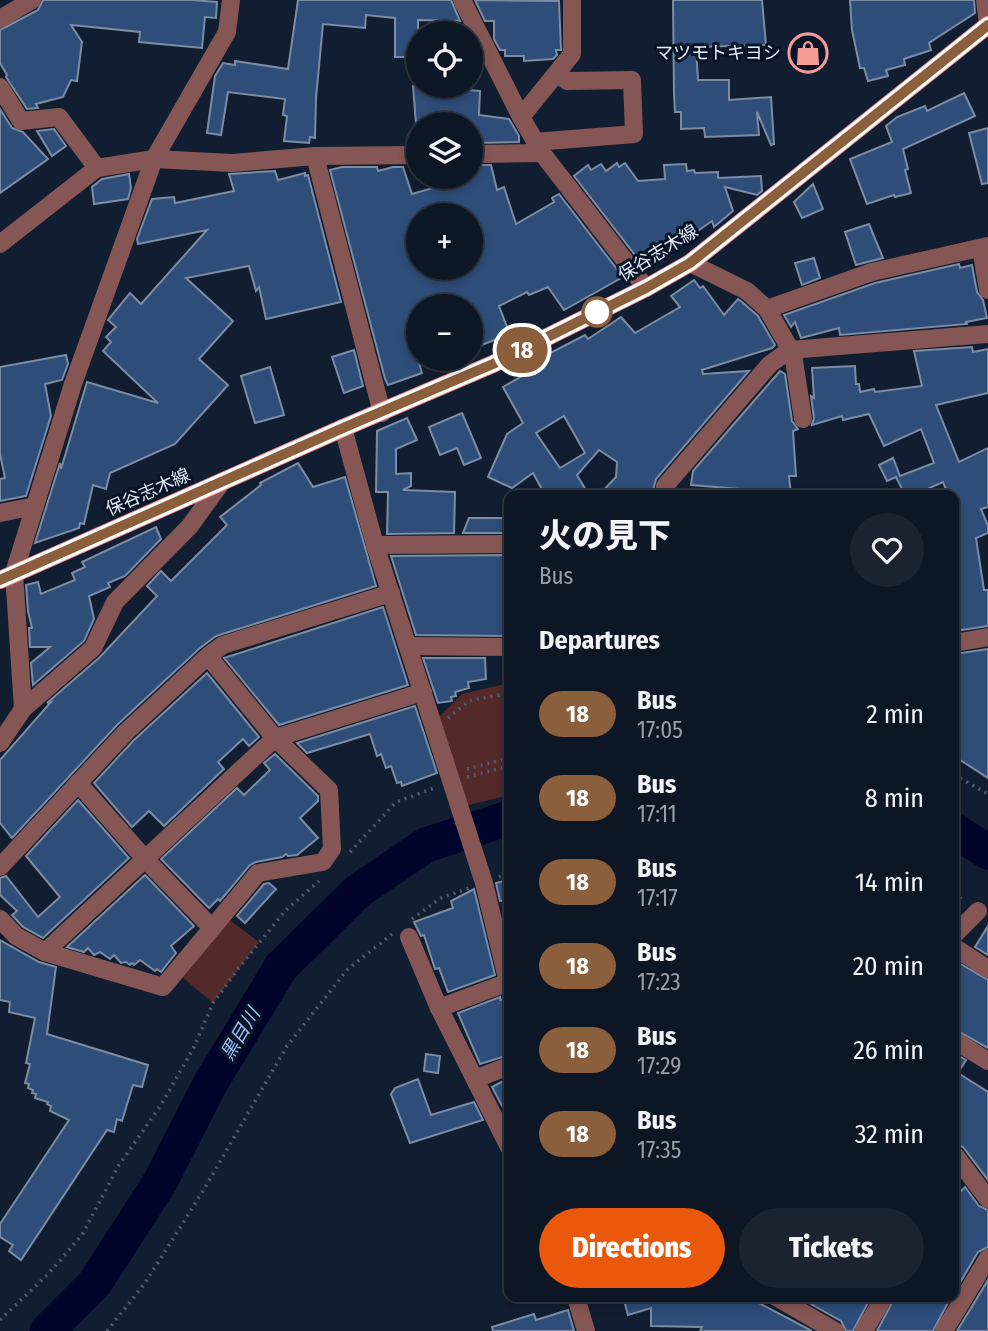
<!DOCTYPE html>
<meta charset="utf-8">
<style>
body{margin:0;font-family:"Fira Sans Condensed","Noto Sans JP",sans-serif;background:#1b2331;color:#f1f3f6;height:100vh;display:flex;flex-direction:column;font-size:26px;white-space:nowrap}
*{box-sizing:border-box;margin:0}
p{font-size:23px;color:#9a9fa6}
.icon{flex:none;width:38px;height:38px;fill:none;stroke:currentColor;stroke-width:2;stroke-linecap:round;stroke-linejoin:round}
.map{position:relative;flex:1;overflow:hidden}
.side{position:absolute;left:504px;top:490px;width:455px;height:812px;display:flex;flex-direction:column;background:#0d1624;border-radius:14px;box-shadow:0 4px 10px #0003,0 0 0 2px #2d3541}
.side>*{flex:none}
.badge{padding:0 14px;border-radius:23px;font-size:24px;line-height:46px}
.controls{position:absolute;left:406px;top:21px;display:grid;gap:14px}
.controls a{display:grid;place-items:center;width:77px;height:77px;border-radius:50%;background:#0d1624;box-shadow:0 4px 10px #0003,0 0 0 2px #2d3541;font-size:35px}
.map>.badge{position:absolute;translate:-50% -50%;box-shadow:0 0 0 4px #fff}
h2{padding:0 35px;font-size:26px;line-height:63px}
.round{display:grid;place-items:center;flex:none;width:74px;height:74px;border-radius:37px;background:#1b2331}
.overview{display:flex;align-items:center;justify-content:space-between;height:119px;padding:0 35px}
h1{font-size:33px;font-weight:800;line-height:52px}
.button{display:flex;gap:14px;margin-top:auto;padding:14px 35px}
.button a{flex:1;height:80px;border-radius:42px;background:#ea580c;color:#fff;font-size:28px;font-weight:800;line-height:80px;text-align:center}
.button a+a{background:#1b2331;color:#f1f3f6}
ul{padding:0;list-style:none}
li{display:flex;align-items:center;gap:21px;height:84px;padding:0 35px}
li div{flex:1}
li b{display:block;font-size:26px}
li em{font-style:normal}
li .badge{min-width:77px;font-weight:700;text-align:center}
.map>svg:first-child{display:block}
.green{fill:#532929}
.lines{fill:none;stroke-linecap:round;stroke-linejoin:round}
.river{stroke:#00042a;stroke-width:35}
.building{fill:#2e4d79;stroke:#7b8ca3;stroke-width:2;fill-rule:evenodd}
.path{stroke:#505b6c;stroke-width:3.5;stroke-dasharray:2 5;stroke-linecap:butt}
.minor{stroke:#865654;stroke-width:18}
.major{stroke:#f28e8c;stroke-width:18}
.line-casing{stroke:#fff;stroke-width:16}
.line{stroke:#8b5e3c;stroke-width:10}
.stop-dot{fill:#fff;stroke:#8b5e3c;stroke-width:3.5}
.labels{text-anchor:middle;dominant-baseline:central;stroke-width:6;stroke-linejoin:round;paint-order:stroke}
.poi-label{font-size:18px;fill:#e1eaf7;stroke:#081426;text-anchor:end}
.street-label{font-size:18px;fill:#e1eaf7;stroke:#081426}
.water-label{font-size:19px;font-style:italic;fill:#9bc1fa;stroke:#081426}
</style>
<div class="map">
<svg width="988" height="1331" viewBox="0 0 988 1331">
<rect width="100%" height="100%" fill="#111d30"/>
<g class="green">
<polygon points="509,683 509,795 460,807 433,723 462,694"/>
<polygon points="223,915 259,942 213,1003 176,972"/>
</g>
<g class="lines">
<g class="river">
<polyline points="954,830 988,852"/>
<polyline points="47,1331 95,1283 160,1182 210,1084 281,967 358,891 426,845 509,818"/>
</g>
</g>
<g class="building">
<polygon points="43,0 192,0 217,2 216,18 205,17 202,48 139,42 140,32 71,25 82,42 77,81 71,80 63,97 36,104 38,108 27,109 6,77 7,75 0,63 0,30 38,10"/>
<polygon points="298,0 451,0 460,21 418,20 418,57 395,57 395,18 366,15 365,28 323,24 316,98 315,138 310,137 309,143 284,141 287,116 283,115 285,99 228,92 221,135 207,133 215,76 223,63 235,65 235,61 288,69"/>
<polygon points="475,0 559,1 561,50 556,50 557,55 553,59 524,61 524,56 505,56 505,50 500,50 494,39 494,21 485,21"/>
<polygon points="673,0 762,0 766,45 696,47 698,80 729,80 729,100 771,97 774,144 771,145 757,112 759,135 705,137 704,128 681,129 681,112 675,112 674,94"/>
<polygon points="850,0 974,0 975,13 929,43 931,50 904,59 905,65 886,70 888,76 868,81 864,68 860,68 852,30"/>
<polygon points="413,86 480,91 479,115 509,119 519,136 519,142 475,143 475,136 471,136 471,124 416,124"/>
<polygon points="964,93 975,116 903,149 908,169 905,170 911,193 895,197 894,195 867,204 850,159 892,142 886,126 897,117 925,106 927,111"/>
<polygon points="0,109 12,128 23,132 48,159 0,193"/>
<polygon points="988,128 988,183 982,184 969,133"/>
<polygon points="54,129 66,146 52,156 37,131"/>
<polygon points="617,163 619,167 625,163 638,181 665,179 664,165 686,164 687,171 694,170 695,173 718,172 718,178 761,176 762,191 757,195 725,187 733,211 714,227 712,221 645,268 574,176 588,165 591,170 601,164 606,171"/>
<path d="M474,165H491L497,190L504,187L516,224L554,202L552,198L559,194L623,277L564,310L548,287L529,295L527,292L499,306L509,332L500,336V338L471,349V306H418V359L422,373L388,385L385,379L330,170L342,167H377L378,171L393,167H403L412,194L471,177V170L474,169ZM418,215H473L484,242L471,245V268H418Z"/>
<polygon points="275,171 278,180 305,173 305,176 308,175 341,302 266,319 259,287 256,291 249,266 186,278 233,321 199,359 228,385 175,444 110,473 106,489 93,485 84,524 80,523 79,528 35,543 60,463 61,469 87,382 158,403 103,351 111,342 106,337 116,327 108,320 130,293 141,304 207,230 138,244 137,239 152,199 174,197 175,203 234,191 229,174"/>
<polygon points="129,174 131,188 128,199 94,204 92,187 102,179"/>
<polygon points="813,184 823,209 802,218 794,202"/>
<polygon points="869,224 883,258 856,265 845,232"/>
<polygon points="814,258 820,278 802,285 795,263"/>
<polygon points="959,264 960,268 972,265 977,292 983,300 987,318 966,322 967,324 840,335 839,328 801,338 795,322 791,327 784,315 875,283"/>
<path d="M694,280L700,288L703,286L724,315L738,299L741,301L758,316L775,345L772,348L702,370L703,374L749,371L656,479L652,494L599,495L616,477L617,462L599,450L577,475L589,495H545L533,473L512,488L488,477L507,434L523,423L503,387L534,369L531,363L585,335L588,339L621,317L635,333L680,307L671,296ZM564,416L585,453L560,468L536,433Z"/>
<polygon points="972,347 973,352 988,349 988,393 936,405 959,462 988,448 988,507 981,509 988,526 988,533 976,538 984,590 988,590 988,626 955,631 954,495 948,495 943,482 914,495 905,495 896,477 887,481 879,465 893,458 900,476 934,463 921,429 884,446 869,414 843,420 842,416 812,425 814,418 811,396 814,398 812,368 855,366 856,384 859,384 860,392 874,389 875,392 922,386 914,351"/>
<polygon points="354,350 363,386 344,393 332,357"/>
<polygon points="66,355 68,364 62,380 45,384 51,416 26,496 0,501 0,479 5,478 0,454 0,367"/>
<polygon points="270,367 284,415 255,423 241,376"/>
<polygon points="780,371 785,374 792,421 798,429 793,431 796,476 789,476 791,495 753,495 752,490 691,485 693,471"/>
<polygon points="462,413 481,458 464,465 457,448 440,455 429,427"/>
<polygon points="407,418 417,440 396,449 396,474 411,473 411,486 403,490 455,492 454,533 387,534 388,492 376,492 377,431"/>
<polygon points="298,463 313,487 345,477 376,586 216,636 200,648 118,724 12,838 0,823 0,760 51,702 47,703 100,657 157,596 147,586 161,571 171,581 227,525 220,517 261,485 260,483"/>
<polygon points="469,518 509,518 509,533 463,533"/>
<polygon points="156,527 161,539 125,576 108,583 110,587 89,596 94,619 84,641 33,685 31,663 50,647 30,647 29,628 32,628 28,611 26,585 38,582 41,594 75,580 72,573 85,567 82,562"/>
<polygon points="508,555 509,636 416,635 391,556"/>
<polygon points="383,607 408,685 279,725 224,658"/>
<polygon points="988,649 988,778 954,756 954,654"/>
<polygon points="423,658 485,658 486,679 468,682 469,688 455,692 456,696 451,697 452,701 438,703"/>
<polygon points="207,673 259,737 249,746 243,739 218,762 224,769 164,826 149,811 132,827 94,783 134,740"/>
<polygon points="415,706 437,773 402,786 401,782 397,783 391,766 386,768 381,754 377,756 370,734 307,753 297,743"/>
<polygon points="275,754 318,796 318,801 300,818 318,838 297,855 288,856 286,854 282,857 256,862 250,865 220,901 218,899 209,908 161,859 237,788 244,795 270,770 264,763"/>
<polygon points="78,800 129,858 43,938 23,927 12,915 17,911 0,895 0,878 6,876 38,917 60,897 26,856"/>
<polygon points="145,875 194,926 171,946 176,953 161,972 157,969 155,971 140,960 134,965 132,963 130,965 126,962 121,963 114,955 110,959 100,952 94,955 88,948 84,952 67,947"/>
<polygon points="509,880 509,899 500,901 496,883"/>
<polygon points="269,883 276,889 245,923 237,916 264,884"/>
<polygon points="474,889 495,975 448,992 439,968 435,969 424,935 421,936 414,922 453,908 451,901"/>
<polygon points="988,926 988,955 975,947"/>
<polygon points="0,940 39,962 56,967 47,1034 148,1065 142,1087 133,1085 122,1121 117,1119 114,1132 107,1130 21,1260 9,1251 13,1245 0,1237 0,1224 69,1120 50,1111 51,1106 47,1104 48,1102 35,1098 36,1094 32,1093 33,1090 28,1088 29,1084 25,1083 30,1064 26,1063 35,1018 9,1012 10,1002 0,1000"/>
<polygon points="954,960 988,980 988,1048 954,1029"/>
<polygon points="500,997 500,1000 509,998 509,1055 480,1064 458,1013"/>
<polygon points="954,1053 966,1060 958,1073 988,1092 988,1180 963,1147 954,1143"/>
<polygon points="426,1054 440,1056 438,1073 424,1071"/>
<polygon points="509,1078 509,1119 492,1087"/>
<polygon points="418,1079 431,1115 474,1102 483,1120 410,1143 391,1094 395,1088"/>
<polygon points="965,1187 979,1206 988,1210 988,1247 978,1252 954,1293 954,1198"/>
<polygon points="988,1280 988,1331 957,1331"/>
<polygon points="623,1297 760,1297 757,1302 812,1331 700,1331 702,1327 651,1326 651,1308 628,1315"/>
<polygon points="813,1297 871,1297 853,1331 846,1331 841,1321 809,1303"/>
<polygon points="895,1297 951,1297 933,1331 877,1331"/>
<polygon points="568,1310 574,1331 493,1331 492,1327 534,1314 536,1320"/>
</g>
<g class="lines">
<g class="path">
<polyline points="448,718 469,701 509,693"/>
<polyline points="467,769 509,758"/>
<polyline points="954,775 988,794"/>
<polyline points="467,777 509,766"/>
<polyline points="350,852 396,802 437,787"/>
<polyline points="499,877 509,874"/>
<polyline points="954,894 963,900"/>
<polyline points="412,919 441,898 469,888"/>
<polyline points="0,1320 48,1274 82,1235 119,1165 161,1105 193,1049 213,1003 238,969 285,911 319,881"/>
<polyline points="107,1331 145,1283 203,1191 287,1046 347,970 392,934"/>
</g>
<g class="minor">
<polyline points="462,0 521,117 542,153 646,288"/>
<polyline points="985,0 988,25"/>
<polyline points="0,19 32,0"/>
<polyline points="0,87 21,121 59,117 97,168 154,159 232,163 315,156 418,155"/>
<polyline points="521,117 572,54 572,0"/>
<polyline points="535,142 634,134 632,80 567,81 557,73"/>
<polyline points="471,154 542,153"/>
<polyline points="315,156 382,413"/>
<polyline points="0,244 97,168"/>
<polyline points="981,248 988,290"/>
<polyline points="690,263 747,291 767,309 793,354 803,419"/>
<polyline points="767,309 872,272 988,246"/>
<polyline points="343,428 375,545 484,883 508,982"/>
<polyline points="665,495 665,486 770,364 790,350 988,334"/>
<polyline points="0,513 35,506"/>
<polyline points="375,545 509,544"/>
<polyline points="954,643 988,637"/>
<polyline points="408,646 509,647"/>
<polyline points="23,709 14,573 73,384 154,159 227,32 231,0"/>
<polyline points="0,743 23,709 93,648 115,602 190,526 221,483"/>
<polyline points="78,783 146,860 212,928"/>
<polyline points="0,867 126,732 208,656 223,645 391,593"/>
<polyline points="0,919 16,936 45,952 163,987 258,873 323,862 332,849 329,790 275,738 208,656"/>
<polyline points="954,935 978,911"/>
<polyline points="409,937 439,1008 509,1147"/>
<polyline points="954,947 988,969"/>
<polyline points="45,952 275,738 423,692"/>
<polyline points="439,1008 509,982"/>
<polyline points="954,1040 988,1061"/>
<polyline points="475,1079 509,1066"/>
<polyline points="954,1154 988,1199"/>
<polyline points="576,1297 586,1331"/>
<polyline points="776,1297 835,1331"/>
<polyline points="864,1331 884,1297"/>
<polyline points="944,1331 988,1258"/>
</g>
<polyline class="major" points="0,580 343,428 493,364 646,288 690,263 988,25"/>
</g>
<g class="lines">
<g class="line-casing">
<polyline id="line" points="0,580 343,428 493,364 646,288 690,263 988,25"/>
</g>
<use href="#line" class="line"/>
</g>
<defs>
<g id="shop-ring" transform="scale(2.0125)"><circle r="9.5" fill="#081426" stroke="#f59b98" stroke-width="1.5"/><path d="M-5-2.5h2.3a2.7 3.5 0 0 1 5.4 0H5L5.5 6h-11ZM-1.5-2.5h3a1.5 2.3 0 0 0-3 0Z" fill="#f59b98"/></g>
</defs>
<g fill-rule="evenodd">
<use href="#shop-ring" x="808" y="53"/>
</g>
<circle class="stop-dot" cx="597" cy="312" r="14"/>
<g class="labels">
<g class="poi-label">
<text x="781" y="53">マツモトキヨシ</text>
</g>
<g class="street-label">
<text transform="translate(658 253) rotate(-32)">保谷志木線</text>
<text transform="translate(148 492) rotate(-24)">保谷志木線</text>
</g>
<g class="water-label">
<text transform="translate(240 1034) rotate(-59)">黒目川</text>
</g>
</g>
</svg>
<div class="controls">
<a><svg class="icon" aria-label="locate" viewBox="0 0 24 24"><circle cx="12" cy="12" r="6"/><path d="M12 2v4M12 18v4M2 12h4M18 12h4"/></svg></a>
<a><svg class="icon" aria-label="layers" viewBox="0 0 24 24"><path d="M12 4l9 5-9 5-9-5zM3 14l9 5 9-5"/></svg></a>
<a>+</a>
<a>−</a>
</div>
<b class="badge" style="left:522px;top:350px;background:#8b5e3c;color:#fff">18</b>
<section class="side">
<div class="overview"><div><h1>火の見下</h1><p>Bus</p></div><a class="round"><svg class="icon" aria-label="heart" viewBox="0 0 24 24"><path d="M12 20l-8-8c-3-5 5-10 8-4 3-6 11-1 8 4z"/></svg></a></div>
<h2>Departures</h2>
<ul>
<li><span class="badge" style="background:#8b5e3c;color:#fff">18</span><div><b>Bus</b><p>17:05</p></div><em>2 min</em></li>
<li><span class="badge" style="background:#8b5e3c;color:#fff">18</span><div><b>Bus</b><p>17:11</p></div><em>8 min</em></li>
<li><span class="badge" style="background:#8b5e3c;color:#fff">18</span><div><b>Bus</b><p>17:17</p></div><em>14 min</em></li>
<li><span class="badge" style="background:#8b5e3c;color:#fff">18</span><div><b>Bus</b><p>17:23</p></div><em>20 min</em></li>
<li><span class="badge" style="background:#8b5e3c;color:#fff">18</span><div><b>Bus</b><p>17:29</p></div><em>26 min</em></li>
<li><span class="badge" style="background:#8b5e3c;color:#fff">18</span><div><b>Bus</b><p>17:35</p></div><em>32 min</em></li>
</ul>
<div class="button"><a>Directions</a><a>Tickets</a></div>
</section>
</div>
